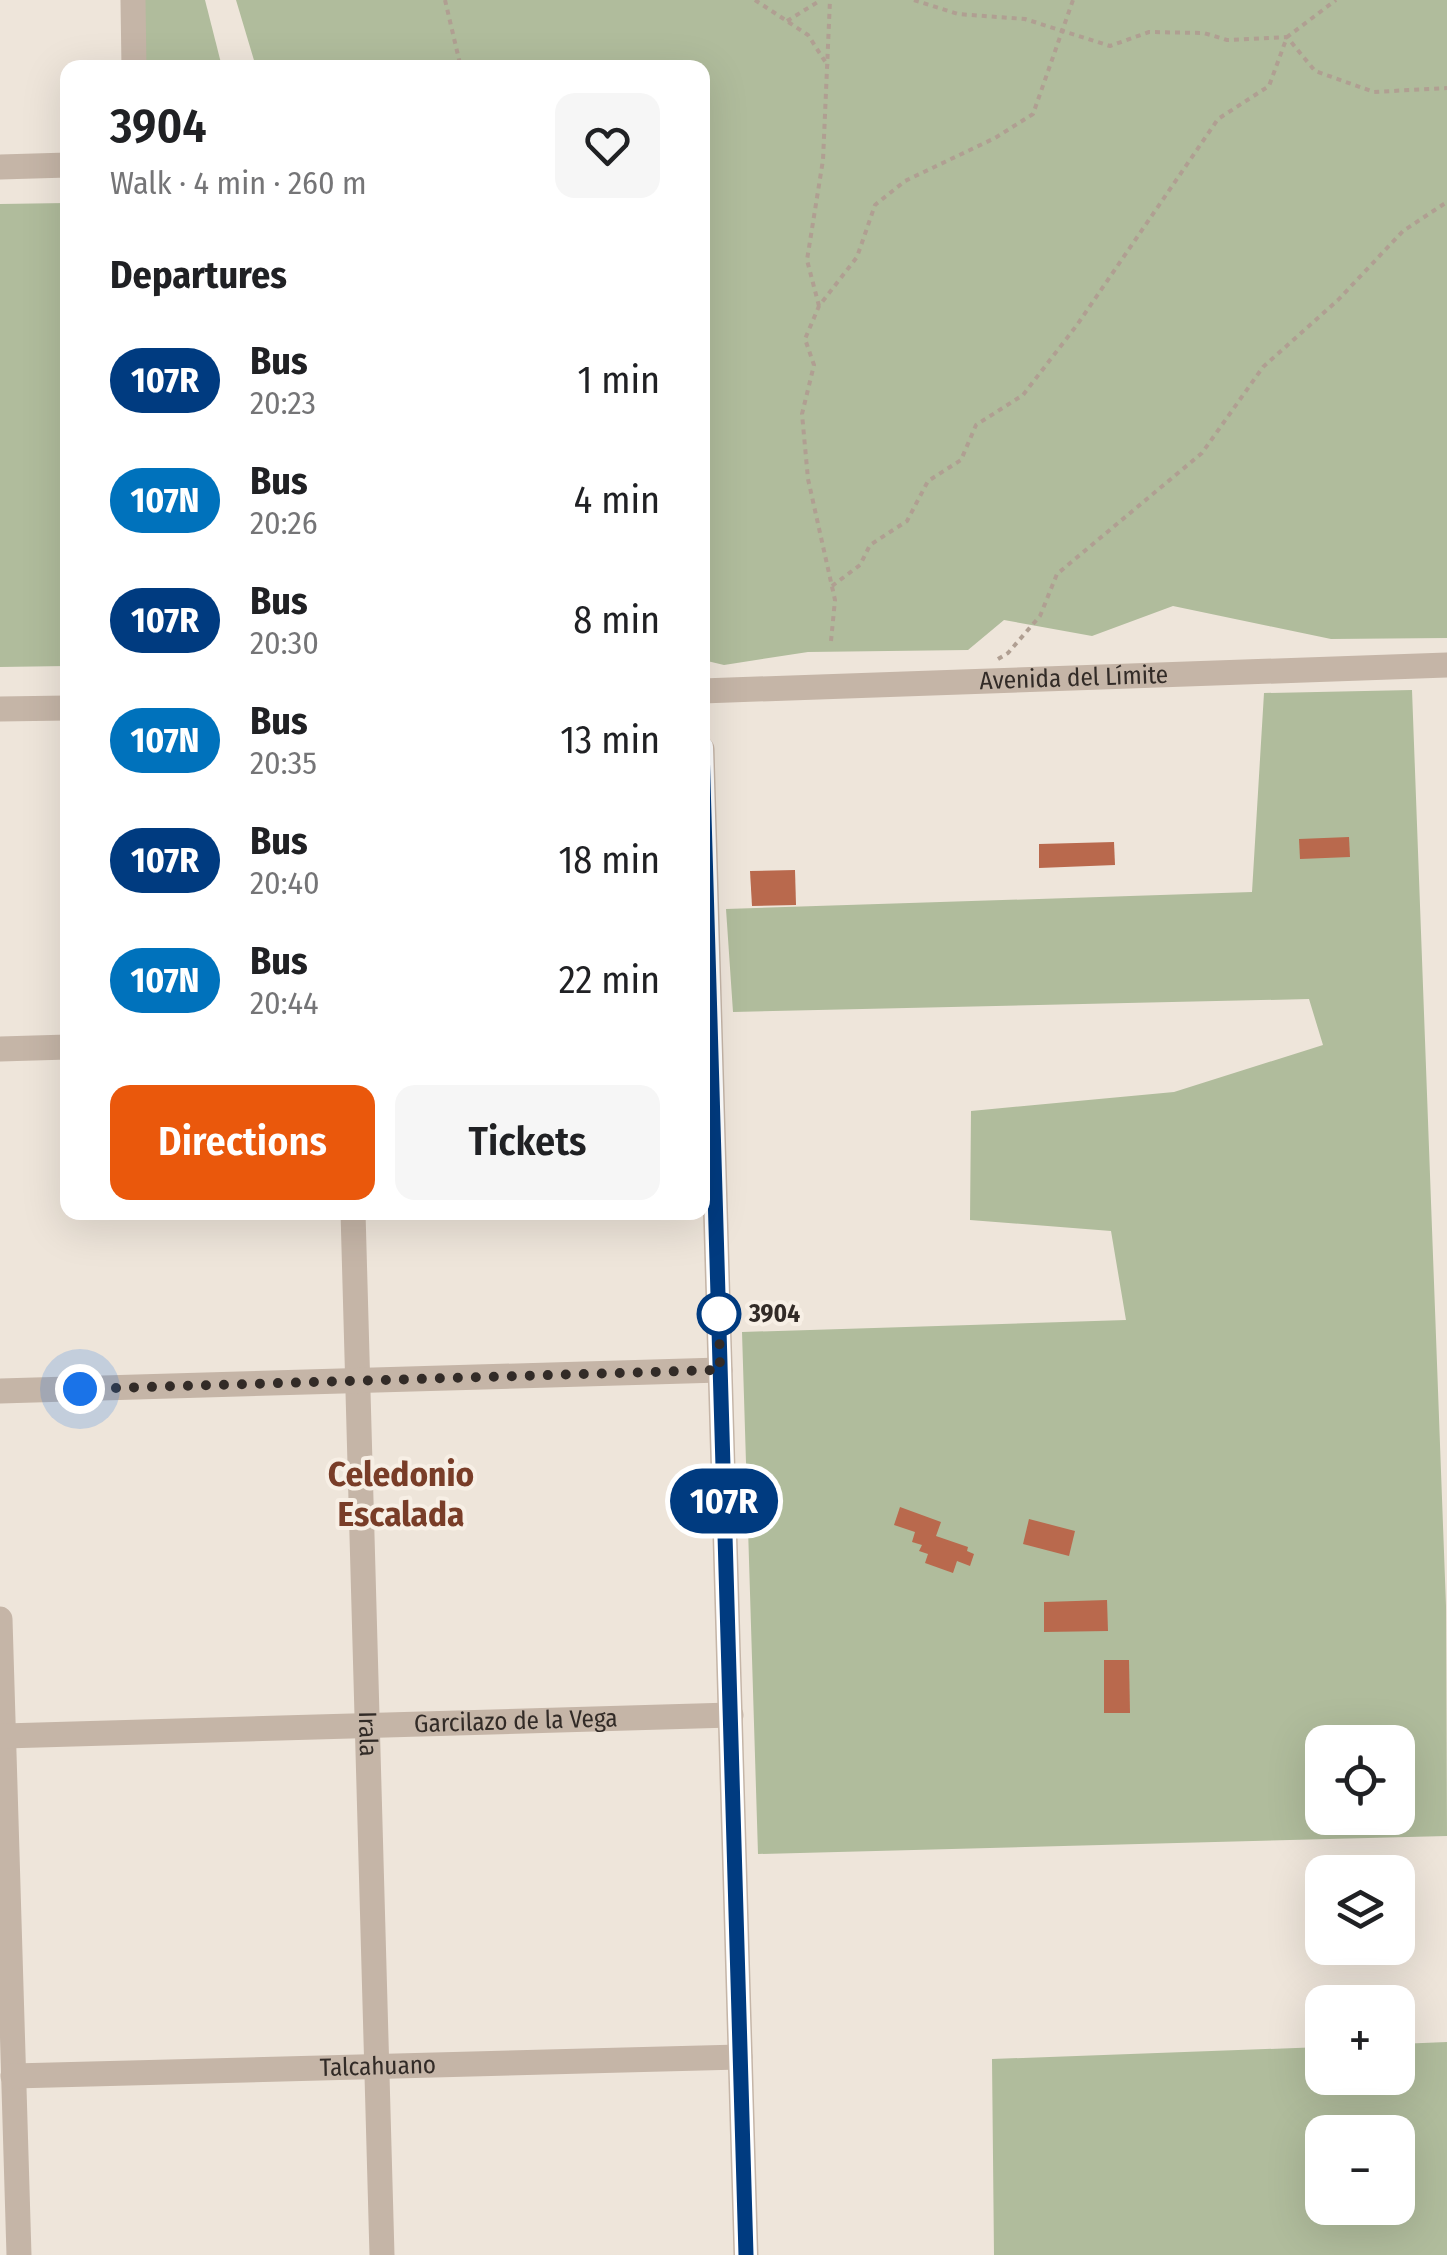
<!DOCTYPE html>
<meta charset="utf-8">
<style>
body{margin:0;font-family:"Fira Sans Condensed",sans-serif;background:#f6f6f6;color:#202124;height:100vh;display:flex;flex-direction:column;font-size:38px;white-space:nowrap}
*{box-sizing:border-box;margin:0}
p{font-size:32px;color:#757577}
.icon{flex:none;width:55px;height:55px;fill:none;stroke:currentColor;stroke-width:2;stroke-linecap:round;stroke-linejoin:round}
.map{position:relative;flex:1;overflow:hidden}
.details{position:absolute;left:60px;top:60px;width:650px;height:1160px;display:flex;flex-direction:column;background:#fff;border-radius:20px;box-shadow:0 10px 40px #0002}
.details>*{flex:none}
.badge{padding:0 20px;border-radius:32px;font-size:35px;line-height:65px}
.controls{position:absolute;left:1305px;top:1725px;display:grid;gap:20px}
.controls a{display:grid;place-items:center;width:110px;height:110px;border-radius:20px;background:#fff;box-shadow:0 10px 40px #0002;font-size:50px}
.you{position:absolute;width:50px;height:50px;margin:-25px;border:8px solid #fff;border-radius:50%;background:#1a73e8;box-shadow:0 0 0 15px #1a73e833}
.map>.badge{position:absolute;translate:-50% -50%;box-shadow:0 0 0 5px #fff}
h2{padding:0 50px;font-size:38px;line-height:90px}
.round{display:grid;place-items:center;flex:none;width:105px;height:105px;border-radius:20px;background:#f6f6f6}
.overview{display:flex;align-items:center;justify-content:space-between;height:170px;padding:0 50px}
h1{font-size:48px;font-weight:600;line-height:75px}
.primary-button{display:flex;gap:20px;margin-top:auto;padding:20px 50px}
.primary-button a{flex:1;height:115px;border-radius:20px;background:#ea580c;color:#fff;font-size:40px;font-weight:600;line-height:115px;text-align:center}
.primary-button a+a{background:#f6f6f6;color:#202124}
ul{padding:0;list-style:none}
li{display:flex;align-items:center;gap:30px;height:120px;padding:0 50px}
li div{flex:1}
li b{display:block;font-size:38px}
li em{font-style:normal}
li .badge{min-width:110px;font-weight:700;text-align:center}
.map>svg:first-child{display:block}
.green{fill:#b0bc9c;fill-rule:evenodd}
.building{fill:#b9694d}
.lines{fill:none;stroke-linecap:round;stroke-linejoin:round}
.path{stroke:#b09f92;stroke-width:4;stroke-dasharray:5 5;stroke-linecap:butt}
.minor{stroke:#c5b5a7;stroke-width:25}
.line-casing{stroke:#fff;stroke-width:22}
.line{stroke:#003b80;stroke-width:15}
.walk{stroke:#322b27;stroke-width:10;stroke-dasharray:0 18}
.stop-dot{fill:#fff;stroke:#003b80;stroke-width:5}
.labels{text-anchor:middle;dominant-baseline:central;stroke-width:8;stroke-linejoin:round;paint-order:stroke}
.street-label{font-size:25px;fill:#322b27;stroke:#f7efe5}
.stop-label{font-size:25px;font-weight:bold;fill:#322b27;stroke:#f7efe5;text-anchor:start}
.district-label{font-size:35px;font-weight:bold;fill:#793d28;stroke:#f7efe5}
</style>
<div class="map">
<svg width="1447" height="2255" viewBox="0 0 1447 2255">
<rect width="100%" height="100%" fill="#eee5da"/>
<g class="green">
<polygon points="140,0 205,0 222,67 142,67"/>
<polygon points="236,0 1447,0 1447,638 1331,639 1173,606 1092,636 1004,620 968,650 808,652 724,665 703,660 702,68 256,67"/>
<polygon points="67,203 67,666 0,667 0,204"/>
<path d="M1412,690L1446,1606L1447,1836L758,1854L742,1332L1126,1320L1111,1231L970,1220L971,1111L1174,1092L1323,1045L1309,999L733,1012L726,909L1252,892L1264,693ZM1322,1742H1398V1818H1322Z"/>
<path d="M1447,2042V2255H994L992,2059L1322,2047V2078H1398V2044ZM1322,2132H1398V2208H1322Z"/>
</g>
<g class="building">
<polygon points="1349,837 1350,857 1300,859 1299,839"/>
<polygon points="1114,842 1115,865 1039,868 1039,844"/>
<polygon points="795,870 796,905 752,906 750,871"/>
<polygon points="900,1507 941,1522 936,1536 968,1547 967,1551 974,1554 970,1566 957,1561 953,1573 925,1563 928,1554 919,1551 922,1545 912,1542 915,1532 894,1525"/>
<polygon points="1029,1519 1075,1531 1069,1556 1023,1544"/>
<polygon points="1107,1600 1108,1631 1044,1632 1044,1602"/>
<polygon points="1104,1660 1129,1660 1130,1713 1104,1713"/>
</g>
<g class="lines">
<g class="path">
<polyline points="445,0 461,68"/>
<polyline points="755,0 808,35 828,66"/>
<polyline points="914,0 958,14 1025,19 1110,46 1149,32 1204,33 1227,40 1287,37 1315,71 1374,92 1447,88"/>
<polyline points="787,21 821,0"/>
<polyline points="819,306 807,260 823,160 830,0"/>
<polyline points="832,586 860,565 870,545 907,521 928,481 961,460 976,425 1023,395 1077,325 1218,119 1269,86 1287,37 1336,0"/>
<polyline points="831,641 835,600 808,479 802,414 814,365 805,339 819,306 857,257 875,205 905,181 995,138 1033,114 1073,0"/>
<polyline points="998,659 1008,653 1040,616 1057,574 1202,453 1263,367 1338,300 1403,231 1447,202"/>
</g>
<g class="minor">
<polyline points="133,0 134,68"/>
<polyline points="0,167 68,165"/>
<path id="s1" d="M702,691L1447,665"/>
<polyline points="0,709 68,708"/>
<polyline points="702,749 746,2255"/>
<polyline points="0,1049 68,1047"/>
<path id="s2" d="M353,1212L382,2255"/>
<polyline points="0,1391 720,1370"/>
<polyline points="0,1619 19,2255"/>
<path id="s3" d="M4,1736L731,1715"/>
<path id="s4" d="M13,2076L740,2057"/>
</g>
</g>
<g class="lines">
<g class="line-casing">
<polyline id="line" points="702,747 746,2255"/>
</g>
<use href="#line" class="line"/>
<polyline class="walk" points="80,1389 720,1370 719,1314"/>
</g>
<circle class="stop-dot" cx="719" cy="1314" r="20"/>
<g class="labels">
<g class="street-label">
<text stroke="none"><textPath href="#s1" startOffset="372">Avenida del Límite</textPath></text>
<text stroke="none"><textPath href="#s3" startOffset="512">Garcilazo de la Vega</textPath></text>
<text stroke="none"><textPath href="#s2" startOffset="522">Irala</textPath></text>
<text stroke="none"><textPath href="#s4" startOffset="365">Talcahuano</textPath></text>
</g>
<g class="stop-label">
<text x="749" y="1314">3904</text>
</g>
<g class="district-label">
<text x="401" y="1474">Celedonio<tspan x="401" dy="40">Escalada</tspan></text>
</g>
</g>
</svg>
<div class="controls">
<a><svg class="icon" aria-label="locate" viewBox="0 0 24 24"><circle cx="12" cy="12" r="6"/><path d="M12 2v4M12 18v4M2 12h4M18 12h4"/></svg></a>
<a><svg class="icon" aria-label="layers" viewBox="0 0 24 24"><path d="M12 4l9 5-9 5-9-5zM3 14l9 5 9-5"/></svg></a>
<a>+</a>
<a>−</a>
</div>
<div class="you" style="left:80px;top:1389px"></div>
<b class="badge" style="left:724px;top:1501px;background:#003b80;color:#fff">107R</b>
<section class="details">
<div class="overview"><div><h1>3904</h1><p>Walk · 4 min · 260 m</p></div><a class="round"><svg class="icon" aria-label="heart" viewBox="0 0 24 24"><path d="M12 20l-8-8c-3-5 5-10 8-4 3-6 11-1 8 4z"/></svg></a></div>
<h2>Departures</h2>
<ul>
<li><span class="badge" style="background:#003b80;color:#fff">107R</span><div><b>Bus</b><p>20:23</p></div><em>1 min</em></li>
<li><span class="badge" style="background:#0072bc;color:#fff">107N</span><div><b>Bus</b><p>20:26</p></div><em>4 min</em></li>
<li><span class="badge" style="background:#003b80;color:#fff">107R</span><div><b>Bus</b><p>20:30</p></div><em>8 min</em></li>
<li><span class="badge" style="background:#0072bc;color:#fff">107N</span><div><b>Bus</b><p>20:35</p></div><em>13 min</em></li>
<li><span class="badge" style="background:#003b80;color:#fff">107R</span><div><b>Bus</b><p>20:40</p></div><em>18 min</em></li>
<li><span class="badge" style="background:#0072bc;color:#fff">107N</span><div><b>Bus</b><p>20:44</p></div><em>22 min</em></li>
</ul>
<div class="primary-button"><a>Directions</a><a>Tickets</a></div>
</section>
</div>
